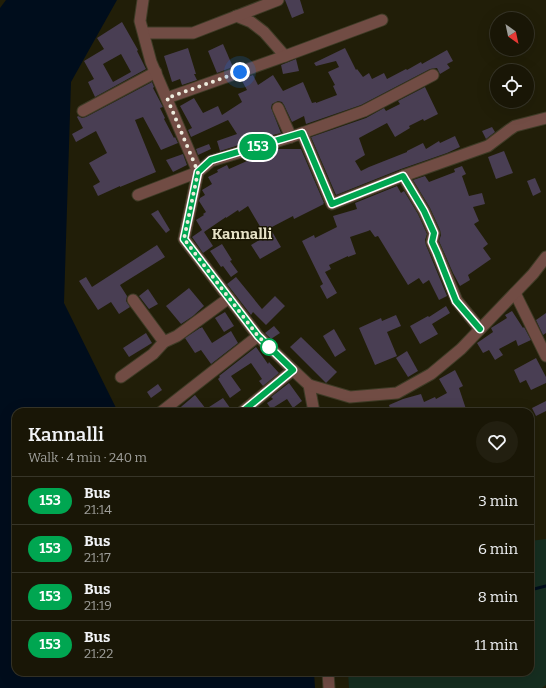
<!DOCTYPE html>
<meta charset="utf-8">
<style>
body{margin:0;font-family:Bitter,serif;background:#221f10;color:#f1f3f6;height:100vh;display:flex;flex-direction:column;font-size:15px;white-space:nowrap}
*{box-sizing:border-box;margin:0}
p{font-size:13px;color:#9f9f9b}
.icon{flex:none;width:22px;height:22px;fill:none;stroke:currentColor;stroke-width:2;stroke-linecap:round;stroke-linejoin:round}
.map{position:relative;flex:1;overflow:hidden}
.details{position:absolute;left:12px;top:408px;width:522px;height:268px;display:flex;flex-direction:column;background:#191606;border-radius:12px;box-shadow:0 4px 16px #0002,0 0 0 1px #373528}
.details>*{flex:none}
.badge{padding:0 8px;border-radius:13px;font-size:14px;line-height:26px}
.needle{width:26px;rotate:147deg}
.buttons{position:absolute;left:490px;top:12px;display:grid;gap:8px}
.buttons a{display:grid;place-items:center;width:44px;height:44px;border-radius:50%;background:#191606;box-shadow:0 4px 16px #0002,0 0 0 1px #373528;font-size:20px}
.you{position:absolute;width:20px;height:20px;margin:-10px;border:3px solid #fff;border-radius:50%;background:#1a73e8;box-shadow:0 0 0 6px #1a73e833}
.map>.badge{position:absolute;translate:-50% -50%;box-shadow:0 0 0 2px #fff}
.round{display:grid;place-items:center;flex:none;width:42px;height:42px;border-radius:21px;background:#221f10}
.headline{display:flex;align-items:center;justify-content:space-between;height:68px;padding:0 16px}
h1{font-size:19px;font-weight:600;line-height:30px}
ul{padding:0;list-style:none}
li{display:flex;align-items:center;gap:12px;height:48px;padding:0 16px;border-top:1px solid #373528}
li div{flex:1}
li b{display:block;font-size:15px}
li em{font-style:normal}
li .badge{min-width:44px;font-weight:700;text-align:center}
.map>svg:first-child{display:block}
.green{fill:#162e20}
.water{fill:#000d1c}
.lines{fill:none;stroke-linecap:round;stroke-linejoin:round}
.stream{stroke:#000d1c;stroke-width:3}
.building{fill:#493e53;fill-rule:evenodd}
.minor-casing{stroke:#3e3b26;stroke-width:13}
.tertiary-casing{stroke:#3e3b26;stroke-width:13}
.minor{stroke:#714c44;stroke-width:11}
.tertiary{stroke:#714c44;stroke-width:11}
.line-casing{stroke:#fff;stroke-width:9}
.line{stroke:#00a651;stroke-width:6}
.walk{stroke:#eeecde;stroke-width:4;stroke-dasharray:0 7.2}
.stop-dot{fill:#fff;stroke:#00a651;stroke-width:2}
.labels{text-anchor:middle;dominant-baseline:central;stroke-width:3;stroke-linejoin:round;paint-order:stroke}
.neighbourhood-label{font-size:15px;font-weight:bold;fill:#e6e1c6;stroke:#181401}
</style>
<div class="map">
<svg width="546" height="688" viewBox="0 0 546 688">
<rect width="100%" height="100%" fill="#211e08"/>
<polygon class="green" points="546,539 546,685 542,688 349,688 348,672 530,672 530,541"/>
<polygon class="water" points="6,0 117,0 71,82 64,303 118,412 16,412 16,672 314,672 315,688 0,688 0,8"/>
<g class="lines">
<polyline class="stream" points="530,590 546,586"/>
</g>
<g class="building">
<polygon points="285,0 300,0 304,13 292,18"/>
<path d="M122,22L138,50L137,51L146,69L95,97L88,82L94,79L84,61L104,49L97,38ZM121,54L131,72L113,82L103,64Z"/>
<polygon points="223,44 233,67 217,73 208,51"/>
<polygon points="188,48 196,74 194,74 197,80 182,85 180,79 172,82 164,56"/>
<polygon points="345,48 356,70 357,69 363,77 369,73 372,79 384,73 387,79 406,69 407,70 421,62 422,64 447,50 453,61 447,64 450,68 440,74 437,68 430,69 361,105 306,124 304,116 292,122 284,105 282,102 278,101 272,104 271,108 272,110 281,133 265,137 264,136 258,139 256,134 236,146 220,151 217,141 237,134 228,120 191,137 188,130 192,128 180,106 194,98 203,113 218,106 222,115 242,102 238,94 247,90 241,79 253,75 258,85 273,75 283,91 303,82 312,103 316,102 316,103 337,95 333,86 335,85 328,72 339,67 336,61 316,66 314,63"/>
<polygon points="296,59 299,71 283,74 281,65"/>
<polygon points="152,82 154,87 153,88 163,107 160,108 165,118 164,119 174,138 175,137 178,143 161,150 143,117 135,120 156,172 120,187 120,186 98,196 93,186 100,182 89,163 107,153 96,131 76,142 72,134 83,128 77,117 78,116 82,118 86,117"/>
<polygon points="425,87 438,114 424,121 423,119 409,126 410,128 395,137 387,123 359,138 365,155 355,161 361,171 369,167 407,152 407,151 423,143 426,149 439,141 440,143 455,136 460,147 447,153 401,169 336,195 311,137 366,118 384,108 386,111 400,104 398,101"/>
<polygon points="492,127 495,132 486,139 482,131"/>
<polygon points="209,144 211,149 198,155 196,149"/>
<polygon points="274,149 301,149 324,203 323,203 324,204 294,219 293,216 270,228 281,247 260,259 251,245 264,237 264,235 265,235 248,206 239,212 238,210 226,218 226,217 204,232 213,246 203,253 192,237 202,230 196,220 204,215 203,214 206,212 199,201 200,198 205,195 202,190 212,184 208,177 218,172 217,170 227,165 229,169 263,154 263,153"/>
<polygon points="504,151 513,173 496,179 488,157"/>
<polygon points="183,154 187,165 173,172 166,160"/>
<polygon points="462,166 466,174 462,176 469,196 482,193 485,204 473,207 479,221 474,224 488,244 483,248 491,259 468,275 470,280 460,286 453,273 439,241 441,235 440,230 430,208 413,180 425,176 429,182 455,172 454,169"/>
<polygon points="535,178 541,192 533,196 527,181"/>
<polygon points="397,186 401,193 404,191 418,214 427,234 425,240 426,245 447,296 439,300 429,280 423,284 419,278 408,285 378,236 375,237 370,230 368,231 350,237 356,254 348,257 348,256 329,265 331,269 325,272 337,293 327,299 320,286 323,284 302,241 314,235 315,238 337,227 333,216 357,209 355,203"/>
<polygon points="158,210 170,230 166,233 151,214"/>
<polygon points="222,244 232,260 230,261 238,272 231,277 223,266 221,267 210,251"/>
<polygon points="157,245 165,257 120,285 127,296 126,301 130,307 119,314 111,302 98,310 79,281 86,277 92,287"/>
<polygon points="236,277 262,309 275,296 285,306 266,325 253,312 251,315 227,284"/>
<polygon points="189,288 204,306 193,316 181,324 166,306"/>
<polygon points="148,289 158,304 149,309 139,296"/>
<polygon points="446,306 450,313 432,324 438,334 420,344 410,326 428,316 429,317"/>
<polygon points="512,311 523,328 524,327 531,340 518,346 516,340 499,349 503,355 495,360 489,350 483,353 477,343 493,332 491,328 507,318 505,315"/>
<polygon points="225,312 234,326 224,332 215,318"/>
<polygon points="546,313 546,333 543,335 536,320"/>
<polygon points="396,315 401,326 387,332 397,356 375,365 359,328 381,318 382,321"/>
<polygon points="274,326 280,333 271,339 265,333"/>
<polygon points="202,327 212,343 231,331 238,343 211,364 201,350 195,353 185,338 200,328 201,328"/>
<polygon points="334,329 346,350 335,357 323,336"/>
<polygon points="146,333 152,343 129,357 123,348"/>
<polygon points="301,337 337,372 326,383 290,347"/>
<polygon points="256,347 268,364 269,362 279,373 263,386 259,381 262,379 251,363 231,376 241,390 230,398 218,379 220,377 219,376"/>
<polygon points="407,351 418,371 408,377 396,358"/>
<polygon points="536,358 546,377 546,383 531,390 526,380 520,383 514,370"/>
<polygon points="455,370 463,386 459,388 467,412 391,412 389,405 403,399 421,394 424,402 435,397 436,399 447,393 439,379"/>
<polygon points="289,383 302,401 293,408 287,399 271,409 267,403 273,399 271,397"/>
<polygon points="158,384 162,390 151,398 147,392"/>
<polygon points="195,395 206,409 223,398 233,412 175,412"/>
<polygon points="546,401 546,411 536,416 532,408"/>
</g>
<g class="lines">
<g class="minor-casing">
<g id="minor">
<polyline points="236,16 251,22 264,32 285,56"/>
<polyline points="144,33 193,33 278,0"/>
<polyline points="167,98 285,56 382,20"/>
<polyline points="278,108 291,137"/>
<polyline points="83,111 156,72"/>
<polyline points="302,133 332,204 403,176 488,146 509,130 515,126 546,118"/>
<polyline points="403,176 424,211 434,233 432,242 437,253 457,301 480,329"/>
<polyline points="138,195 198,172 211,161 291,137 364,111 433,75"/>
<polyline points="515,293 546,356"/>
<polyline points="133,300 164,342"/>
<polyline points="121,377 153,354 164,342 177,336 229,298"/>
<polyline points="161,412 258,336"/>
<polyline points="242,412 293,370"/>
</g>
</g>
<g class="tertiary-casing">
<g id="tertiary">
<polyline points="143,0 140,21 151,62 198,172 184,239 258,336 293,370 309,385 314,412"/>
<polyline points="309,385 350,397 397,393 431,374 461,349 533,274 546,257"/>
<polyline points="328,672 329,688"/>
</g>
</g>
<use href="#minor" class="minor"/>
<use href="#tertiary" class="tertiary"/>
</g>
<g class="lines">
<g class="line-casing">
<polyline id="line" points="242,412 293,370 258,336 184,239 198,172 211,160 302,133 332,204 403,176 424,211 434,233 432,242 437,253 456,301 480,329"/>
</g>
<use href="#line" class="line"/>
<polyline class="walk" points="240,72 167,98 198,172 184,239 258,336 269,347"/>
</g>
<circle class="stop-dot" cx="269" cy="347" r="8"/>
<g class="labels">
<g class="neighbourhood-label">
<text x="242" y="234">Kannalli</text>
</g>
</g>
</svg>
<div class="buttons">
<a><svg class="needle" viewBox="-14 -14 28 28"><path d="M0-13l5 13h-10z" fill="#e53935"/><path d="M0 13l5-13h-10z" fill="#9f9f9b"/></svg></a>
<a><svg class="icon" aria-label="locate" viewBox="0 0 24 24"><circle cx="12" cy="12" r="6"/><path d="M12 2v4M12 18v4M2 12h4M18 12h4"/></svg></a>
</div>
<div class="you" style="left:240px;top:72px"></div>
<b class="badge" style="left:258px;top:147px;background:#00a651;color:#fff">153</b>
<section class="details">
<div class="headline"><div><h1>Kannalli</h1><p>Walk · 4 min · 240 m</p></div><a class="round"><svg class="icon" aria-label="heart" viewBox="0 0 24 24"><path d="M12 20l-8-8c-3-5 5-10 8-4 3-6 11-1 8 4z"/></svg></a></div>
<ul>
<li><span class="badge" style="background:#00a651;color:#fff">153</span><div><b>Bus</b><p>21:14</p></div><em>3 min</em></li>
<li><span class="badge" style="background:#00a651;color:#fff">153</span><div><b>Bus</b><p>21:17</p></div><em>6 min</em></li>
<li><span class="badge" style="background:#00a651;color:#fff">153</span><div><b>Bus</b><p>21:19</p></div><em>8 min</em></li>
<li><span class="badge" style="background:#00a651;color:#fff">153</span><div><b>Bus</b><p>21:22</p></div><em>11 min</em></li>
</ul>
</section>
</div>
